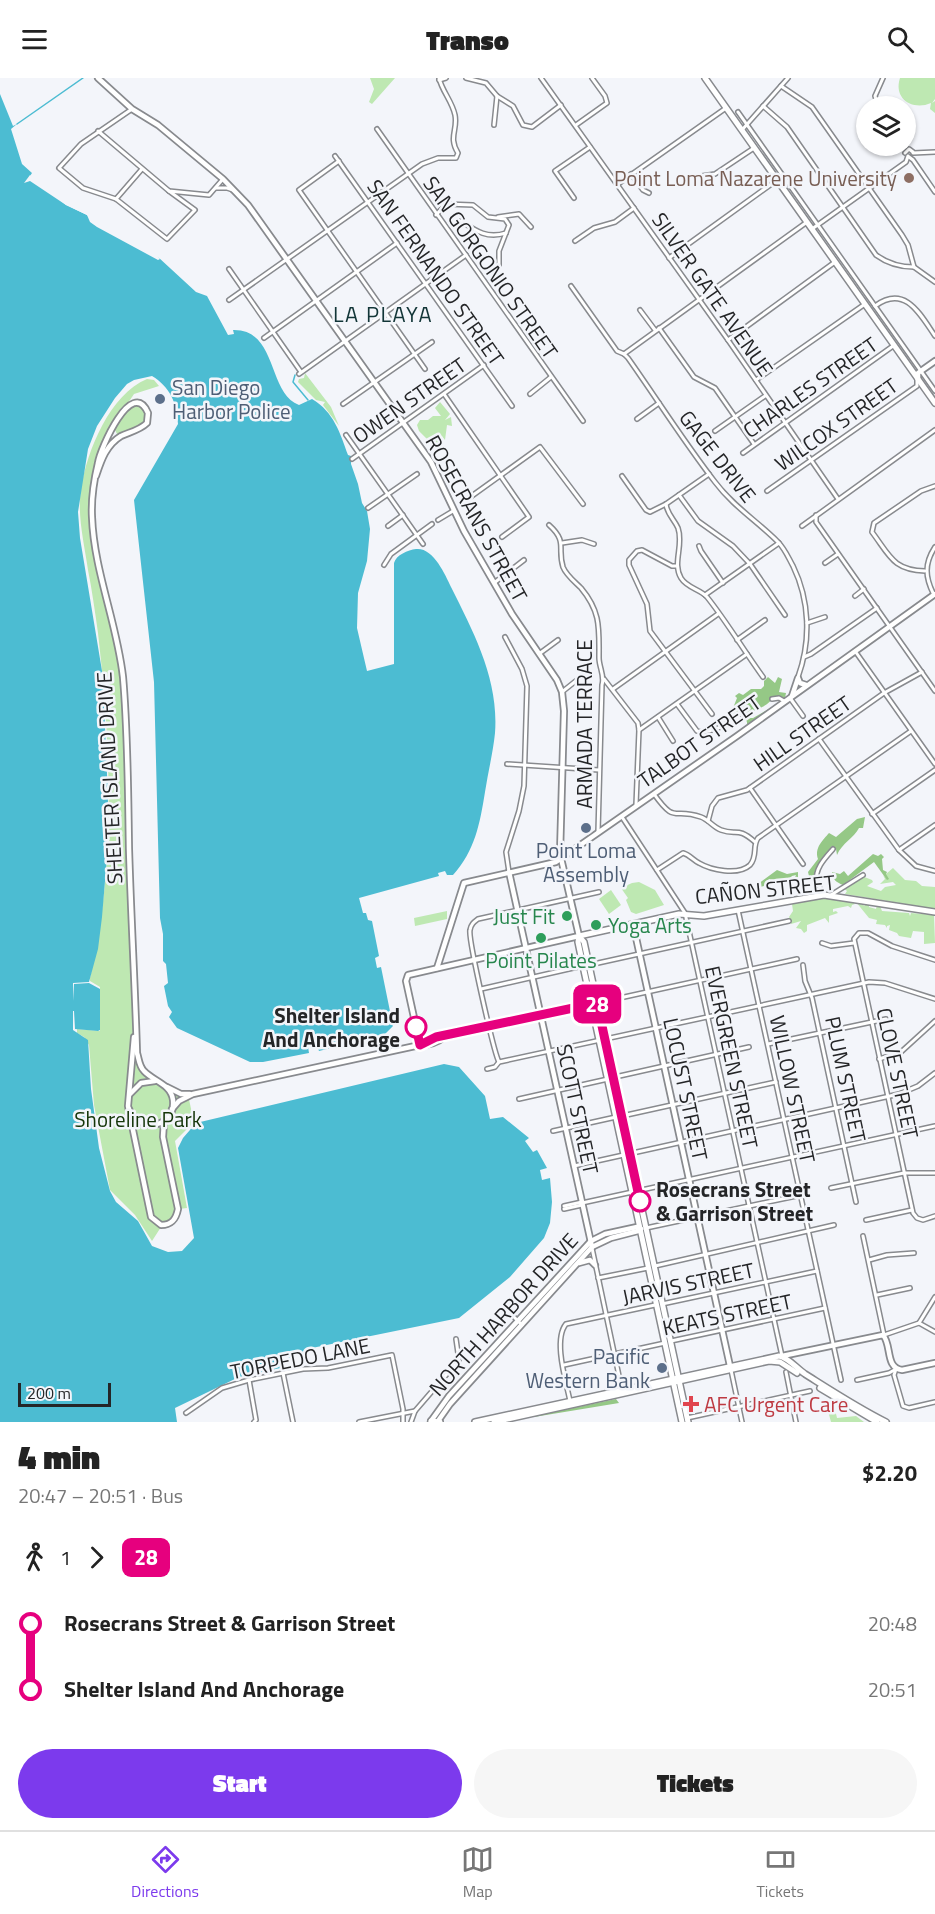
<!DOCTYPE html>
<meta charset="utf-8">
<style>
body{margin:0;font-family:"Titillium Web",sans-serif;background:#f6f6f6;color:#222;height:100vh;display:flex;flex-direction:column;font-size:22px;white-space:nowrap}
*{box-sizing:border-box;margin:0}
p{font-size:20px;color:#767676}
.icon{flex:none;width:33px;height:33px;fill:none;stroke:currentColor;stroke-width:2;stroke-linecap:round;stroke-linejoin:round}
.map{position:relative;height:1344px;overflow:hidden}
.sheet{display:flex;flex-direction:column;background:#fff;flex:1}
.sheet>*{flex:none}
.badge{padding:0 12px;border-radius:9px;font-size:21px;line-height:39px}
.tools{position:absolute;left:856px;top:18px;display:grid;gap:12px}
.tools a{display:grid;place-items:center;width:60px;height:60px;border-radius:50%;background:#fff;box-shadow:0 2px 4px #0004;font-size:30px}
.scale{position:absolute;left:18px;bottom:15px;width:93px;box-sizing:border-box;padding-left:6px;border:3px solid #242527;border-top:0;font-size:16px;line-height:21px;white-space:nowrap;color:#242527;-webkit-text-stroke:4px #f3f5fa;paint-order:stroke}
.map>.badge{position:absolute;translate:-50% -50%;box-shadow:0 0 0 3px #fff}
.legs{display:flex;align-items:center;gap:9px;height:66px;padding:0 18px;font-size:20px}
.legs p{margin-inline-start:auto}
.summary{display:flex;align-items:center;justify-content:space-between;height:102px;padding:0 18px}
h1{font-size:33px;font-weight:800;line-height:45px}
.action{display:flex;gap:12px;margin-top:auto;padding:12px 18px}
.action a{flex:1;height:69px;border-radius:36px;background:#7c3aed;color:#fff;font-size:24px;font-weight:800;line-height:69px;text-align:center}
.action a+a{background:#f6f6f6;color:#222}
ul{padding:0 18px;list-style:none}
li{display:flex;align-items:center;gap:21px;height:66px;font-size:22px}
li i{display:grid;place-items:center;width:9px;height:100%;margin:0 8px;background:currentColor}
li i::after{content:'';width:15px;height:15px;margin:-8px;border:4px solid;border-radius:50%;background:#fff}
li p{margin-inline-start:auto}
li:first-child i{background:linear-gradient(#0000 50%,currentColor 0)}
li:last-child i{background:linear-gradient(currentColor 50%,#0000 0)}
header{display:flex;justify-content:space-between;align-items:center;height:78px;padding:0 18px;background:#fff;font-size:27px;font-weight:800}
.dock{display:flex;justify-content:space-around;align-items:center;height:84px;border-top:2px solid #e0e0e0;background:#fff;font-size:16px;color:#767676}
.dock a{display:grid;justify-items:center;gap:3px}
.dock .on{color:#7c3aed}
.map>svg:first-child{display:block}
.green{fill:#bee8b2}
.forest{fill:#95c886}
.water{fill:#4cbcd2}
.pier{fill:#f3f5fa}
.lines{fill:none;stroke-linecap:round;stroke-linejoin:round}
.stream{stroke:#4cbcd2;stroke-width:1.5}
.street-casing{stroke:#888a8e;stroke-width:6}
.secondary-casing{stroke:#888a8e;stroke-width:8}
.primary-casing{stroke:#888a8e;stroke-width:8}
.street{stroke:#fff;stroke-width:3}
.secondary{stroke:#fff;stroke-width:4.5}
.primary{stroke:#fff;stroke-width:5}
.line-1-casing{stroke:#fff;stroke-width:14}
.line-1{stroke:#e6007e;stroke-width:9}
.education-dot{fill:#8d6e63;stroke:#f3f5fa;stroke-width:2}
.service-dot{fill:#5c6f8a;stroke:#f3f5fa;stroke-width:2}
.leisure-dot{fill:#2e9e5b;stroke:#f3f5fa;stroke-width:2}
.stop-1-dot{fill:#fff;stroke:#e6007e;stroke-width:3}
.health-dot{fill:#e0444e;stroke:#f3f5fa;stroke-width:2}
.labels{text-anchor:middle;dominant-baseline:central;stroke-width:5;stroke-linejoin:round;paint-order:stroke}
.education-label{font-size:21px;fill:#785e54;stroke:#f3f5fa;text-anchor:end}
.street-label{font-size:21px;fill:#242527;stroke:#f3f5fa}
.service-label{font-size:21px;fill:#4e5e75;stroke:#f3f5fa;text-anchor:start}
.leisure-label{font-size:21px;fill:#27864d;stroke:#f3f5fa;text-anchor:end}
.stop-label{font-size:21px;font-weight:bold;fill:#242527;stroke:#f3f5fa;text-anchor:end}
.park-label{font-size:21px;fill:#153609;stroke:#f3f5fa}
.health-label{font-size:21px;fill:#be3a42;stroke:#f3f5fa;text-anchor:start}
.neighbourhood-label{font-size:22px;letter-spacing:1.5px;fill:#123537;stroke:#f3f5fa}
</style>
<header><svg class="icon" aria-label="menu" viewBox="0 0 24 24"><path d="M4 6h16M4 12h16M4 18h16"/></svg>Transo<svg class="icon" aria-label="search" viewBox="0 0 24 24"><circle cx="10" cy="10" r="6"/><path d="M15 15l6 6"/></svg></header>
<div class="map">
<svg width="935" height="1344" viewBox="0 0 935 1344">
<rect width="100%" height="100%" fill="#f3f5fa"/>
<g class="green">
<polygon points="370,0 395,0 372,26 369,24 374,11"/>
<path d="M900,0H935V21L932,25L935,23V35L930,31L931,25C913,33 893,21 900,0Z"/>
<polygon points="305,295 331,329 339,348 323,327 325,324 316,322 298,304 299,301 304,300"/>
<path d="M147,301L154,302L159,308L134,316L130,322L111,347L101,368L91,401L90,439L121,599L139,987L161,1006L188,1017L194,1044L175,1063L187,1130L179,1131L176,1139L161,1149L152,1163L135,1137L110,1112L94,1027L89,967L84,959L77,955V951L100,953V909L90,903V900C116,788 111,668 98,555C95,534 92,512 88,492C84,464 77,438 81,410C87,373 110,316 147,301Z"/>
<polygon points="440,324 450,336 445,342 451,339 452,348 447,347 445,362 442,358 438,360 439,364 443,366 443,368 438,371 438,376 433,370 433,367 419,353 417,347 420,342 428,342 433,338 441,338 435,330"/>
<path d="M134,327L141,328L147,335C146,349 130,355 117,356L114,350L127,330Z"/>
<polygon points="893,790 905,802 916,803 922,808 935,809 935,831 845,816 847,813 843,810 862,798 872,802 873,804 867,808 881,813 885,809 896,807 893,804 880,806 885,801 883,797 887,801 886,796"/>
<polygon points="639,804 655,812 664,827 636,836 631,834 626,822 628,820 621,810 632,805"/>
<polygon points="611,812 621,827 609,836 599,821"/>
<polygon points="823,820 851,823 855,826 852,827 851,830 848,828 833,831 833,834 836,833 838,835 829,838 829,845 825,840 807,847 807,853 804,855 801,851 796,850 801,843 791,846 789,839 793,833 792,826"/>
<polygon points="856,824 865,828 864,826 869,826 869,829 876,831 877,827 880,828 882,833 909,835 910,838 911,835 934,837 935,865 924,866 924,852 924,854 913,853 911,860 899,858 897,855 889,852 890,847 887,848 887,850 885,847 876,846 877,842 869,840"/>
<polygon points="447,833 447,841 415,848 414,840"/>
<polygon points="834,1327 837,1340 856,1338 864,1344 831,1344 827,1329"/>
</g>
<g class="forest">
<path d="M768,599L775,605L778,599L782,601L779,614L786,615L785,620C771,617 773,623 764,628C758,632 752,632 746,637L748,640H753L774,628L747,647V644L742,635L731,640L727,639L726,634L733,630L737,620L735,618L739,615L743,617L751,611H761L764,608V603Z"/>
<path d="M865,739L863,750H859C854,760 842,765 837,777L836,771L832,768L816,790L815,798H809L808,794L818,781C814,770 823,762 829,755L836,759L857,741Z"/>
<path d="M873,776L878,778L881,776L884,779L882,781L883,792L887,794L886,796L889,801L887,802L874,784L843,807C836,804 833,802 832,794L840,796L844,793L848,798Z"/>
<path d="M777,792L787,796L798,794V801L795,802L794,801L796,797L792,798C787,803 778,807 770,804V801L766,803L764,808L760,809L758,806Z"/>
<polygon points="616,1321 619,1325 534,1339 535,1338"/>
</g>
<path class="water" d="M0,16L13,48L17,46L11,51L22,86L32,95L30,98L66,127L87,137L93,143L158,179L196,214L207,218L228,257L234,256L233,252C278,251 267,315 299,327L312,321C334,334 340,355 348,377L351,378V386L358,406L362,425L367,433L370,451L367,483L358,515L357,550L367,593L394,586V485C396,477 408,472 416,471C433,469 445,496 451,509C474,555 499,602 495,655C493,675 488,694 485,714C480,745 475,773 453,797H447L445,793L438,795L439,798L359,820L363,835H366L368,842L372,843L379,878L375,880L377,890L381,889L393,948L384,957L319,973L317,968L308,969L309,975L263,984H250L177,950L169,939L172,934L168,928L164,908L168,905L166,886L163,883V856L160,840L154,604L134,422L178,346C177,325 170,309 152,298L134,302L127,306L115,320L97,348L88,371L78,434L80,460L103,599L108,720L107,779L102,839L98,871L89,904L73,905V923L74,906L89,905L100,911V952L98,953L75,951L74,933H73V952L88,962L91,1011L99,1070L110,1113L116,1124L138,1143L152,1168L168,1174L182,1173L194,1160L178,1070L183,1060L196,1045L444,986L459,989L485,1018L490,1041L503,1039L529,1060L525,1063L533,1074L537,1072L547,1090L540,1092L542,1102L550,1100L552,1124L550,1145L544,1160L510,1199L459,1240L307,1271V1274C298,1277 288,1279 285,1289L239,1299L175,1330L177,1344H0Z"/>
<polygon class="pier" points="30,97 32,99 34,97 67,125 90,135 93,142 157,177 160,181 158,182 97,149 90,144 87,137 66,127 30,103 24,105"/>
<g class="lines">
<g class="stream">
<polyline points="17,46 83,0"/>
<polyline points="295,297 293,304 308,322"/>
</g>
<g class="street-casing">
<g id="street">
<polyline points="466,0 486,5 497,18 513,28 523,47 532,49 561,27"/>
<polyline points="541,0 728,262 838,421"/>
<polyline points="439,2 446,0"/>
<polyline points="781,8 812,29 902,157 908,167 914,189 935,204"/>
<path d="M763,28L787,49L876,177C887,185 900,189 914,189"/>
<polyline points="878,28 875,18 883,0"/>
<polyline points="132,31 81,66 59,90 83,110 116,121 167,161 195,132 169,113"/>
<polyline points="738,34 935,313"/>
<polyline points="494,47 497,18"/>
<polyline points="576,47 607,25 605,18 592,0"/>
<polyline points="377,51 583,343"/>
<polyline points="742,52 788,0"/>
<polyline points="98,53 169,113 209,117 223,101"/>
<polyline points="905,75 909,71 913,74"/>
<polyline points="913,75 935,74"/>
<polyline points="335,78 512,328"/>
<polyline points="909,79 913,82 935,114"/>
<polyline points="339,83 299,112 425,291"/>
<polyline points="631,96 643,112 649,115"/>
<polyline points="695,99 715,96 754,70"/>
<polyline points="618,106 726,30"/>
<polyline points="216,110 227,110 233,112"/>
<polyline points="574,120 555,93 590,69"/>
<polyline points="116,121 142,91"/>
<polyline points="436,137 446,126 473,127 488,139 505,141 509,147 499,173 499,188"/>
<polyline points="498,139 519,136 531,149"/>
<path d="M461,143C476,153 487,161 506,155"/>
<polyline points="812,151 906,84 908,78"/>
<polyline points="575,163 594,150 615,144 634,130"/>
<polyline points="669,180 777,102"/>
<polyline points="229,191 301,294"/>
<path d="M571,208L617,273L624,276L628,280C657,321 684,364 715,404C733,428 757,443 778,464C785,471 788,479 793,488C810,523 811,563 798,599"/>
<path d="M229,222L422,86L438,80H456L458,75C448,59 458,52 455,37C452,23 442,13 439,0"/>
<path d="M875,228C905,206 920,236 935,258"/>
<polyline points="640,232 655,252"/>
<polyline points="659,250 694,299 715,310 754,366"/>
<polyline points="264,260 397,165"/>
<polyline points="728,262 835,184"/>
<polyline points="624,276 807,144"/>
<polyline points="299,296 466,177"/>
<polyline points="756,302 865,226"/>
<polyline points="444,316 529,439 502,459"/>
<polyline points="530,316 551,299"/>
<polyline points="343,326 432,264"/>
<polyline points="637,341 659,325"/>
<polyline points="715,353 765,318"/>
<polyline points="346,357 423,466"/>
<polyline points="743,375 893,268"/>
<polyline points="352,381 484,287"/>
<polyline points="622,398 646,432 650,434 666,426 709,396"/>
<polyline points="767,413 917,308 917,301"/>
<polyline points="679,417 698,443 733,468 750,486 785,537"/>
<polyline points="469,420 540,369 583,426"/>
<path d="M666,426C667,436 674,441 678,450C684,467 672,485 681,500C687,510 700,511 707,519C727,544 744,573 763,599"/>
<polyline points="368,430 417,396"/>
<polyline points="816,437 816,444 935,613"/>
<polyline points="438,442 453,433"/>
<path d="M549,447C568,464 557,470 563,489C566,497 575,504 581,510C601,534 599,550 599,580C599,589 605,598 602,607L598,754"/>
<polyline points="388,448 403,437"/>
<polyline points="802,448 935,352"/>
<polyline points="562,465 582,462 594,466"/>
<polyline points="699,468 701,473 723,505"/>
<polyline points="825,485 838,476"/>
<polyline points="384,487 391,476 432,446"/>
<polyline points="677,488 672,488 642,472 637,473 629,482 629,487 647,526 650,553 712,636"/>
<path d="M925,493C893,492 890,478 872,454L874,445L921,413L935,408"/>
<polyline points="494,505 524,482"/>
<polyline points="705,517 779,465"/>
<path d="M934,517C925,499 924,486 935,469"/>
<polyline points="855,518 864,511"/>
<polyline points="807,545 825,539"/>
<polyline points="505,559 522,591 527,608 524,708 519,733 506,774 509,794"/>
<polyline points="737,562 765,542"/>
<polyline points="855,573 935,686"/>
<polyline points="539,576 558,562"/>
<polyline points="804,579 811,576 877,530"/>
<polyline points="604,601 638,645 639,652 636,727"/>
<polyline points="613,611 718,536"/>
<polyline points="562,614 577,602"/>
<polyline points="790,620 803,638"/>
<polyline points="772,621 779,620 784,623"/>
<path d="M677,626L697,653C710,657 727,645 739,640"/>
<polyline points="658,639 673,663"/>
<polyline points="639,652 747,576"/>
<polyline points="819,661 899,772 916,788 935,793"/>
<polyline points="507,686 599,692"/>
<polyline points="750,710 803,786"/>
<path d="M654,716C676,747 673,729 701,739C709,742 713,749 721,752C737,758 737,748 755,764"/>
<polyline points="872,736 935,692"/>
<polyline points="622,739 685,835 782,1278"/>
<polyline points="708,743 712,728 718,720 747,712 884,615 922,594"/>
<polyline points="899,772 935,747"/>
<path d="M657,792L683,775C690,777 693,782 699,785C711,792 738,798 750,787C758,778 752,768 758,760L911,653"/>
<path d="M824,817C822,812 818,808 817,803C814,791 826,779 833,771"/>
<polyline points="831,817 863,797"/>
<polyline points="738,832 841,1302"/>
<polyline points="822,865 831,868 854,865"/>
<polyline points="935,882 892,868 868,855 859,855 854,861 913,1135 917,1140 923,1142 935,1138"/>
<polyline points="589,887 789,843"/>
<polyline points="803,887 805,903 812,920 856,1124"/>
<polyline points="481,911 582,888"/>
<polyline points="597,925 797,881"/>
<polyline points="768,966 886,941"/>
<polyline points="879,981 901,974 935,943"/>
<path d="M499,984C494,975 468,861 470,852C471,846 474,844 478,841L599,814"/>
<polyline points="487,991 495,989 499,984 869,904 885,905 935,921"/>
<polyline points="615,999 749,969"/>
<polyline points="519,1021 608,1001"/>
<polyline points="622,1038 776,1004"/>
<polyline points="553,1053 616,1039"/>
<polyline points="574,1088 899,1016 918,1008 935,995"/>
<polyline points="831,1110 904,1095 935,1095"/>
<polyline points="582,1125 935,1048"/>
<polyline points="564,1128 582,1124"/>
<polyline points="564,1131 582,1127"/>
<polyline points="866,1142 912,1132"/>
<polyline points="646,1150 801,1117"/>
<polyline points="863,1158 884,1257 919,1245 935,1219"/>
<polyline points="592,1170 622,1312"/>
<polyline points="869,1182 887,1177 914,1175"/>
<polyline points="655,1188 834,1147"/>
<polyline points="598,1200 648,1190"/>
<polyline points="877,1217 910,1210"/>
<polyline points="515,1221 506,1231 522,1247"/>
<polyline points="662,1226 817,1193"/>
<polyline points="919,1245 935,1254"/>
<polyline points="671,1263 825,1230"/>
<polyline points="564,1287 665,1265"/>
<polyline points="896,1291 894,1297 903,1328 909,1330 935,1324"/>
<polyline points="731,1292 742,1344"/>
<polyline points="786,1294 796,1344"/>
<polyline points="283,1295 293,1344"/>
<polyline points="249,1302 256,1342 254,1344"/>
<polyline points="857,1302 889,1295 896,1291"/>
<path d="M570,1323C566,1303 553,1262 566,1246L655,1227"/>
<polyline points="186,1335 222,1310 249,1302 303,1291 328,1290 392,1277 403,1331 403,1344"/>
<polyline points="687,1340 810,1313"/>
<polyline points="359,1344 415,1333 459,1282 456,1261"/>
<polyline points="411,1344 415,1333"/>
</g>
</g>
<g class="secondary-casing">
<g id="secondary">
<polyline points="98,0 132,31 158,47 223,101 248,127 431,384 464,453 512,536 557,602 562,614 564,633 560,776 579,858 408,897 406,903 420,967"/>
<polyline points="918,301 918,295 935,283"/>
<path d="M96,398C101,383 106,367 121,358C130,354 140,352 147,345L148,335C132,298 100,371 98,385C94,402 91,421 92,439C94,493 117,545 123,599C128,656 128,714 129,771C131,839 135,907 137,975C139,981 139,988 144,993C153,1003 171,1006 173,1022C176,1050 139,1056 129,1031"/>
<polyline points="792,618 798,600 800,605 806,607"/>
<polyline points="509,794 592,1169"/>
<polyline points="633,846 730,1288"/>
<polyline points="437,890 464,805 556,784 737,658 935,516"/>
<path d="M134,959L128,1028L151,1139L161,1147C172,1147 176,1141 178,1131L163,1059L164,1043"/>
<polyline points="420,967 436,959 597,925"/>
<polyline points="167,1009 181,1016 190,1016"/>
<polyline points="130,1016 141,1005 155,1003"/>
<path d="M172,1031L179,1023L193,1016L420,967C429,967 437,965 444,959"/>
<polyline points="579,1185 590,1182 595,1187"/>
<path d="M782,1278L883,1257C892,1267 885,1290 902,1292L935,1285"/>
<polyline points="431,1343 449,1318 591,1163 605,1156 637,1149 641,1151"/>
<polyline points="438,1343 450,1326 592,1169 611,1160 638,1153 641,1151"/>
</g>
</g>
<g class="primary-casing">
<g id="primary">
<polyline points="705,0 935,325"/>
<polyline points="579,858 584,864 587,878 688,1344"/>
<polyline points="579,858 578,864 583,888 682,1344"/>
<polyline points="579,858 679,836 704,838 824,817 935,834"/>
<polyline points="820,1310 877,1344"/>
<polyline points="431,1343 440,1344"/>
<path d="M475,1344L779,1278C789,1280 796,1290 805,1296C832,1313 858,1330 886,1344"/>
<polyline points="494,1344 769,1283 780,1284 797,1295"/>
</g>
</g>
<use href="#street" class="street"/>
<use href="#secondary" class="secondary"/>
<use href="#primary" class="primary"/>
</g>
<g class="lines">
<g class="line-1-casing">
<polyline id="line-1" points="416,949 420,967 436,959 597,925 640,1123"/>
</g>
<use href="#line-1" class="line-1"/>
</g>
<circle class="education-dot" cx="909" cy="100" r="6"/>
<g class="service-dot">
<circle cx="160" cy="321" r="6"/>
<circle cx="586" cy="750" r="6"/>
<circle cx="662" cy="1290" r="6"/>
</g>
<g class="leisure-dot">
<circle cx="567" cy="838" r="6"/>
<circle cx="596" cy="847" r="6"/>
<circle cx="541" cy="860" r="6"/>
</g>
<g class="stop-1-dot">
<circle cx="416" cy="949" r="10"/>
<circle cx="640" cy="1123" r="10"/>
</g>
<path class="health-dot" d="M688 1317h6v6h6v6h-6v6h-6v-6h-6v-6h6z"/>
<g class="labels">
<g class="education-label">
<text x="897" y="100">Point Loma Nazarene University</text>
</g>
<g class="street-label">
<text transform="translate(491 189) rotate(55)">SAN GORGONIO STREET</text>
<text transform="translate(436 194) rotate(55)">SAN FERNANDO STREET</text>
<text transform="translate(713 216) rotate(55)">SILVER GATE AVENUE</text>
<text transform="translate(810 309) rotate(-35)">CHARLES STREET</text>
<text transform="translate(409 322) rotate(-35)">OWEN STREET</text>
<text transform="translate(836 346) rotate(-35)">WILCOX STREET</text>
<text transform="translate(718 378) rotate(52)">GAGE DRIVE</text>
<text transform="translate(477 440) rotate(61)">ROSECRANS STREET</text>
<text transform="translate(584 646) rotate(-90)">ARMADA TERRACE</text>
<text transform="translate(802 655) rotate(-35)">HILL STREET</text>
<text transform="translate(699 663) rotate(-35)">TALBOT STREET</text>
<text transform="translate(109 700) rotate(-93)">SHELTER ISLAND DRIVE</text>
<text transform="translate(765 811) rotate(-6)">CAÑON STREET</text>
<text transform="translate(732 979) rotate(78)">EVERGREEN STREET</text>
<text transform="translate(898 995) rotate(78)">CLOVE STREET</text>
<text transform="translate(846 1001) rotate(78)">PLUM STREET</text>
<text transform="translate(686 1011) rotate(78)">LOCUST STREET</text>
<text transform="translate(793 1011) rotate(78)">WILLOW STREET</text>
<text transform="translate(578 1031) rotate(78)">SCOTT STREET</text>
<text transform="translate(688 1205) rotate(-12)">JARVIS STREET</text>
<text transform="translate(503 1236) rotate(-48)">NORTH HARBOR DRIVE</text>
<text transform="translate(727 1236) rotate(-12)">KEATS STREET</text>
<text transform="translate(300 1280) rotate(-11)">TORPEDO LANE</text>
</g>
<g class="service-label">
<text x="172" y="309">San Diego<tspan x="172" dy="24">Harbor Police</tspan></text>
<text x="586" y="772" text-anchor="middle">Point Loma<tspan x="586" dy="24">Assembly</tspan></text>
<text x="650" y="1278" text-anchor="end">Pacific<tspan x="650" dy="24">Western Bank</tspan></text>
</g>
<g class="leisure-label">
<text x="555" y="838">Just Fit</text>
<text x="608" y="847" text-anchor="start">Yoga Arts</text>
<text x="541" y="882" text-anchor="middle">Point Pilates</text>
</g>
<g class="stop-label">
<text x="400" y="937">Shelter Island<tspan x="400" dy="24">And Anchorage</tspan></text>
<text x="656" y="1111" text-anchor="start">Rosecrans Street<tspan x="656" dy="24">&amp; Garrison Street</tspan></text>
</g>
<g class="park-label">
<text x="138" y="1041">Shoreline Park</text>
</g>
<g class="health-label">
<text x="704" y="1326">AFC Urgent Care</text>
</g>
<g class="neighbourhood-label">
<text x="383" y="236">LA PLAYA</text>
</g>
</g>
</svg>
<div class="tools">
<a><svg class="icon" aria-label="layers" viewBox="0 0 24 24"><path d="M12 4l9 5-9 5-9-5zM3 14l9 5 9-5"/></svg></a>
</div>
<div class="scale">200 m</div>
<b class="badge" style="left:597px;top:926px;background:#e6007e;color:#fff">28</b>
</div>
<section class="sheet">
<div class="summary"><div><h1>4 min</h1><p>20:47 – 20:51 · Bus</p></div><b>$2.20</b></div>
<div class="legs"><svg class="icon" aria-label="walk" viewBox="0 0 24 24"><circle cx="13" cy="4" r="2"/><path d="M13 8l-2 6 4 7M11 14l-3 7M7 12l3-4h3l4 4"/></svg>1<svg class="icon" aria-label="forward" viewBox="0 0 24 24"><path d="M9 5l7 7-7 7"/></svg><b class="badge" style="background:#e6007e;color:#fff">28</b></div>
<ul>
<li><i style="color:#e6007e"></i><b>Rosecrans Street &amp; Garrison Street</b><p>20:48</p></li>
<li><i style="color:#e6007e"></i><b>Shelter Island And Anchorage</b><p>20:51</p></li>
</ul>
<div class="action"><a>Start</a><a>Tickets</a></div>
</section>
<nav class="dock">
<a class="on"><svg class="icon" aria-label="directions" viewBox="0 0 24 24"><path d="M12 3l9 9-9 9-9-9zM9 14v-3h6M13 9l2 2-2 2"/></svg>Directions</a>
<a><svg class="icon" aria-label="map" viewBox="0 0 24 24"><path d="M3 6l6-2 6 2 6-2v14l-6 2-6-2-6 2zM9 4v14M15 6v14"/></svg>Map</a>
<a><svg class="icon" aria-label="tickets" viewBox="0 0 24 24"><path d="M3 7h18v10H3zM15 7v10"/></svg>Tickets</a>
</nav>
